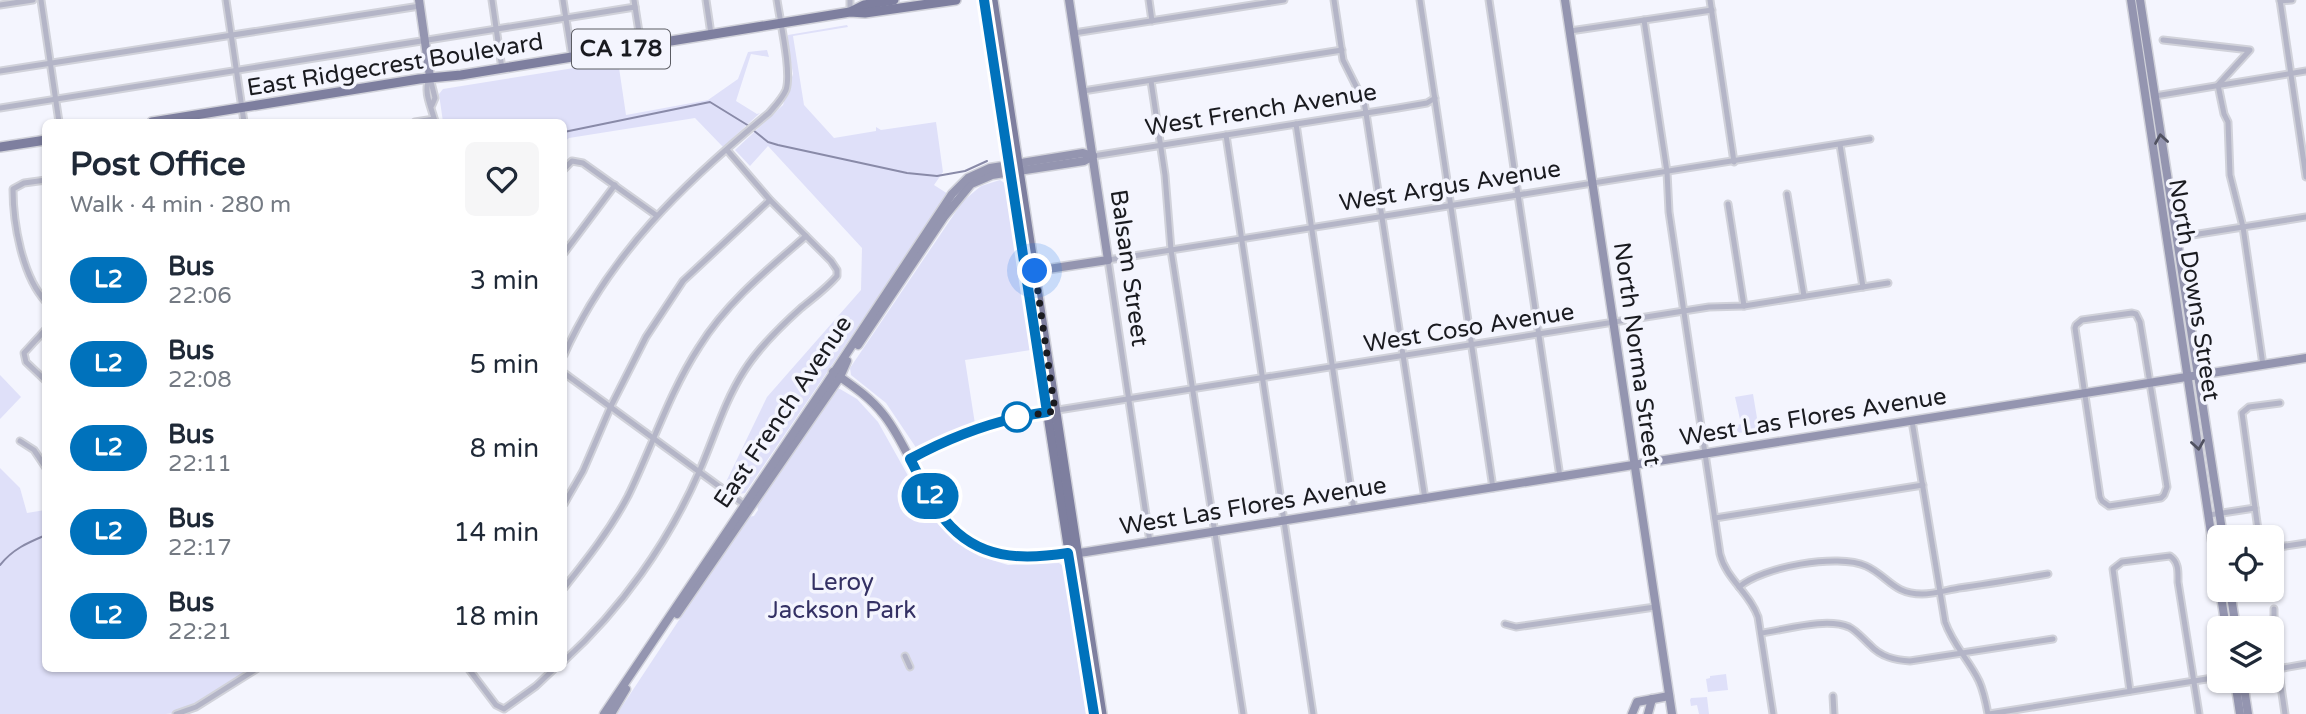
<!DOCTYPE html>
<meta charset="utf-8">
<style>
body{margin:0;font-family:"Varela Round",sans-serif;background:#f6f6f7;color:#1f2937;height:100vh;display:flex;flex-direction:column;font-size:26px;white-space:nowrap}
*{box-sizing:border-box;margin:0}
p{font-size:23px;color:#747a83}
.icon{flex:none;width:38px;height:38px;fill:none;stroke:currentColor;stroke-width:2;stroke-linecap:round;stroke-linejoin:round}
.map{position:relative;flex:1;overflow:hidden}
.details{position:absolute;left:42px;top:119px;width:525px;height:553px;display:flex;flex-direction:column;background:#fff;border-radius:10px;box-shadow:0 2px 5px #0004}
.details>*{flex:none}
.badge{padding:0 14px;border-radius:23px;font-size:24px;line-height:46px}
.tools{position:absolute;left:2207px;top:525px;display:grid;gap:14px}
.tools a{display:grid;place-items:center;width:77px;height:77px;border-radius:10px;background:#fff;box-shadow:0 2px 5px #0004;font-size:35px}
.you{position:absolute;width:35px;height:35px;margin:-18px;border:5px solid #fff;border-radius:50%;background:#1a73e8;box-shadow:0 0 0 10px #1a73e833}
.map>.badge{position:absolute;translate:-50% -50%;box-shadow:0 0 0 4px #fff}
.round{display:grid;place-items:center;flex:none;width:74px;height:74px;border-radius:10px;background:#f6f6f7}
.overview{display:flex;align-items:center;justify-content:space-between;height:119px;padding:0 28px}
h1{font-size:33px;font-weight:700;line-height:52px}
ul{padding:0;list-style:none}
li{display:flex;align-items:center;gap:21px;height:84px;padding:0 28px}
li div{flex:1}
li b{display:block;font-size:26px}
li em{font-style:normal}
li .badge{min-width:77px;font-weight:700;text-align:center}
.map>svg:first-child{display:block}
.green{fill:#dfe0f9}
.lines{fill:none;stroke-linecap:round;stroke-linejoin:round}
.stream{stroke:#898aa8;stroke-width:2}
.street-casing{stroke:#d1d2da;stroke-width:9}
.secondary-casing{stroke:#d1d2da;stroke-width:11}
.primary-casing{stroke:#d1d2da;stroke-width:12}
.street{stroke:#b4b5c7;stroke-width:5}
.secondary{stroke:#9495b0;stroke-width:8}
.primary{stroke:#7e7f9f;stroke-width:9}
.oneway{stroke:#515261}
.line-casing{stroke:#fff;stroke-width:16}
.line{stroke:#0072bc;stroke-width:10}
.walk{stroke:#1a1b20;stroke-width:7;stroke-dasharray:0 12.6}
.stop-dot{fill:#fff;stroke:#0072bc;stroke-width:3.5}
.labels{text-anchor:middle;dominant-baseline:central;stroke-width:7;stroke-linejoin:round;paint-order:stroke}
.shield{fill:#f4f5fe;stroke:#5b5c63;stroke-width:2}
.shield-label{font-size:23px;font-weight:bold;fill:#1a1b20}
.street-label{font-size:24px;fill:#1a1b20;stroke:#f4f5fe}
.park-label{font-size:24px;fill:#343164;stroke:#f4f5fe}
</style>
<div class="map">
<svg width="2306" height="714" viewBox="0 0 2306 714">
<rect width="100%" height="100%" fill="#f4f5fe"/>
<g class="green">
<polygon points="847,25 848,27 793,36 804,105 834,138 876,131 876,127 881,130 936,122 943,172 934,185 948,194 745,493 739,494 725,484 767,397 861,290 862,248 768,146 750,166 735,150 783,105 793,74 787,39 788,35"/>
<polygon points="767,50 769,57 751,54 736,101 757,114 760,113 723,147 695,118 569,138 564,142 564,122 443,122 439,94 443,89 618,61 626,115 708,100 738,79 748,52"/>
<polygon points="1000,180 1006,184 1031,350 965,360 975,424 917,449 886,403 851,375 850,368 963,201 981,186"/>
<polygon points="0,375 21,397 0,419"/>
<polygon points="835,389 840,389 857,399 878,422 930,515 954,541 979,556 1008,565 1059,563 1063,566 1086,714 617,714 747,517 754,516 758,510 757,505"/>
<polygon points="1753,394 1759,430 1738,433 1736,425 1741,424 1735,397"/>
<polygon points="0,468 20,488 27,513 45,510 46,668 252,669 194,706 184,712 166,714 0,714"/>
<polygon points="1726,674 1728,690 1708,692 1706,679 1710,678 1710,676"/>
<polygon points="1707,697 1709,714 1699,714 1697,705 1691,706 1690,700 1691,698"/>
</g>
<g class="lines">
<g class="stream">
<polyline points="753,130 768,142 778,145 907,173 937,176 965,171 987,161"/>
<polyline points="564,132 710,102 749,126"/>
<path d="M0,565C13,549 27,543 46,535"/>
</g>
<g class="street-casing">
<g id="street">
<polyline points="41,0 59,122"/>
<polyline points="226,0 244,122"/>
<polyline points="492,0 502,69"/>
<polyline points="563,0 572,57"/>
<polyline points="634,0 641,45"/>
<polyline points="706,0 711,34"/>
<polyline points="1149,0 1152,21"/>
<polyline points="1334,0 1343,60 1364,102 1366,113 1425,499"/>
<polyline points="1420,0 1493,488"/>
<polyline points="1489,0 1560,477"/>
<polyline points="1710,0 1734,162"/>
<polyline points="2280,0 2306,177"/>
<polyline points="2280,1 2292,0"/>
<polyline points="0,5 33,0"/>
<polyline points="850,12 850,0"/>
<path d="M1644,20L1667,172L1669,212L1720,554C1726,579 1750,593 1758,617L1773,714"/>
<polyline points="1570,31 1712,10"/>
<polyline points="1074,33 1284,0"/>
<polyline points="2163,40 2250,50 2218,85 2224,114 2228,122 2230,175 2243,227 2263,365"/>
<polyline points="0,71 420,6"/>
<polyline points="430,78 435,98 432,105"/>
<path d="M429,79C423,93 432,108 435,122"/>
<polyline points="1151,81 1165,175 1171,250 1243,714"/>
<polyline points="1083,91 1342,50"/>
<polyline points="2155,96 2306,71"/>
<polyline points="0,108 635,7"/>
<polyline points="415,122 434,119"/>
<polyline points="1296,124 1354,510"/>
<polyline points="1226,135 1313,714"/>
<polyline points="1840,145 1863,287"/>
<polyline points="1093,156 1398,108 1427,103 1435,98"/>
<polyline points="564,169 572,161 583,163 656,215"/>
<path d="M46,180L24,183L13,189C13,223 22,276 46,302"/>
<polyline points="1787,194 1804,296"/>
<polyline points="1728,204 1744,306"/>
<polyline points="2186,236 2306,217"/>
<polyline points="564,253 615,185"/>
<polygon points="2132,313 2136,314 2140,322 2167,487 2164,495 2161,498 2109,506 2102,501 2100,497 2075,328 2076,325 2082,320"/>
<polyline points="46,329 24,353 26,362 46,381"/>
<path d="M564,355C609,254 684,183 769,113C775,106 782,99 786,90C792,72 780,21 777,0"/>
<polyline points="564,373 746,506"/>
<path d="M1912,421L1945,622C1953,645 1969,660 1979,681C1984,692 1986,703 1988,714"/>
<polyline points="20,441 34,450 46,468"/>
<path d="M910,459C952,437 992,422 1039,413L1709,307L1744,306L1888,283"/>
<polyline points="564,504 583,471 611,406 646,337 683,281 770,200"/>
<polyline points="2209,515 2255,508"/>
<polyline points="1715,518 1923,485"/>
<polyline points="2259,537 2242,413 2249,407 2280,403"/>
<polyline points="1150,542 1108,260 1870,139"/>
<polyline points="2272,548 2306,543"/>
<path d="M1739,587C1762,567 1838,553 1866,566C1888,576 1893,594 1922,594C1934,594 1947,590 1959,588C1988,584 2018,579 2048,574"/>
<path d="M564,588C587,559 610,530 628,496C652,447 669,393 699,347C726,303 768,269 806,236"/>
<polyline points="2274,609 2274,638 2285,714"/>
<polyline points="1505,624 1516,627 1655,607"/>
<path d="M1761,633C1785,630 1826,617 1849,627C1857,631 1863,639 1870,645C1881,657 1895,660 1910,661L2053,639"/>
<polyline points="905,656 910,667"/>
<path d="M564,661C621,609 668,543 699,472C714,438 724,402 744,371C759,347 781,326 801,308C813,298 827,288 837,276V270L831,261L770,200L727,150"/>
<polyline points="468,668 496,705 504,709 536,686 555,668"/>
<polyline points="2272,670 2306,664"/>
<path d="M2130,691L2113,569L2122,562L2170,556C2179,562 2178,572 2178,582L2199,714"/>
<polyline points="1833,696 1834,714"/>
<polyline points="176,714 196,707 258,668"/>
<polyline points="1989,714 2219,677"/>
</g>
</g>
<g class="secondary-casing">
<g id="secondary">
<polyline points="419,0 430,77"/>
<polyline points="1565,0 1672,714"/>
<polyline points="2131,0 2219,586"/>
<polyline points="2140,0 2223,537"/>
<polyline points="1035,271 1108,260 1069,0"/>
<polyline points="858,345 944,217 971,184 992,175 1084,161 1093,156"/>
<path d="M833,372C851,385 869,396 883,414C897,431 905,451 916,470C925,487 933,506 946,521C982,564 1036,559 1086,552L2306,358"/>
<polyline points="2220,590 2226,628"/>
<polyline points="2230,590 2236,628"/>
<polyline points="677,614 840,377 847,361"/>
<polyline points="2235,681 2240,714"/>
<polyline points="2243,681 2248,714"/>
<polyline points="604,714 827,383 952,194 968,178 990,168 1083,153 1093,156"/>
<polyline points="611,714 626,689"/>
<polyline points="1632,714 1637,702 1669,696"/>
<polyline points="1648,714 1652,699"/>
</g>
</g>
<g class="primary-casing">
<g id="primary">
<polyline points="984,0 1094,714"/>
<polyline points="993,0 1102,714"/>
<polyline points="852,11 864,5 894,0"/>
<polyline points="152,122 419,79 461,75 850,12 865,13 956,0"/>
<polyline points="0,147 46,140"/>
</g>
</g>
<use href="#street" class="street"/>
<use href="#secondary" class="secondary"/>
<use href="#primary" class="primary"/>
</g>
<defs><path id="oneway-chevron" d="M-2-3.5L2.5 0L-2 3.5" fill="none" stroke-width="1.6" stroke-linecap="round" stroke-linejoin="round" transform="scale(1.75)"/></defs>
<g class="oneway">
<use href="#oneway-chevron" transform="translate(2161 139) rotate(-99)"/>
<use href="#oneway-chevron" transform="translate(2198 445) rotate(81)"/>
</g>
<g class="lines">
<g class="line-casing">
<path id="line" d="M984,0L1047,412C997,419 954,435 910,459C921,479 930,502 945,520C978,560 1021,560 1068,553L1094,714"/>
</g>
<use href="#line" class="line"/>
<polyline class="walk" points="1017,417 1009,419 1055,411 1035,271"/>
</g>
<circle class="stop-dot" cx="1017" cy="417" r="14"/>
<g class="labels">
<rect class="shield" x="572" y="29.5" width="98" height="39" rx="5"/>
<g class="shield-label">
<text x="621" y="49">CA 178</text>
</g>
<g class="street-label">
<text transform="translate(395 65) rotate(-9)">East Ridgecrest Boulevard</text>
<text transform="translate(1261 110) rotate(-9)">West French Avenue</text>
<text transform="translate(1450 186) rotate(-9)">West Argus Avenue</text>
<text transform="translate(1129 268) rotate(82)">Balsam Street</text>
<text transform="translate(2194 290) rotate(81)">North Downs Street</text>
<text transform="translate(1469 328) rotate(-9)">West Coso Avenue</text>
<text transform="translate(1637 354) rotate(82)">North Norma Street</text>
<text transform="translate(783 412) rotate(-56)">East French Avenue</text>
<text transform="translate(1813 417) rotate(-9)">West Las Flores Avenue</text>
<text transform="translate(1253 506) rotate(-9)">West Las Flores Avenue</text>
</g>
<g class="park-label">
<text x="842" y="582">Leroy<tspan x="842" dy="28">Jackson Park</tspan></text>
</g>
</g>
</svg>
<div class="tools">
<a><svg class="icon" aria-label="locate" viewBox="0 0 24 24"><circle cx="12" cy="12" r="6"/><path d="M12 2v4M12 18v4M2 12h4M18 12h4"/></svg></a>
<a><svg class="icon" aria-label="layers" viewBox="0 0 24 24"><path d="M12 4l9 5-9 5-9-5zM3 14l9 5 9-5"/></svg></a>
</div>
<div class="you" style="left:1035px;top:271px"></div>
<b class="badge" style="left:930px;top:496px;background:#0072bc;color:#fff">L2</b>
<section class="details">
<div class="overview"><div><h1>Post Office</h1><p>Walk · 4 min · 280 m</p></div><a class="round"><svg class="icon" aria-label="heart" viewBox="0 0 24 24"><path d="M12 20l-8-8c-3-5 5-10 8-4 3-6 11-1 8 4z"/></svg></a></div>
<ul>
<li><span class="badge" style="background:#0072bc;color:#fff">L2</span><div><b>Bus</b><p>22:06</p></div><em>3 min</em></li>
<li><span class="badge" style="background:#0072bc;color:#fff">L2</span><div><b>Bus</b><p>22:08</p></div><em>5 min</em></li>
<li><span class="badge" style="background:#0072bc;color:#fff">L2</span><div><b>Bus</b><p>22:11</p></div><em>8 min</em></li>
<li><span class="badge" style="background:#0072bc;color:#fff">L2</span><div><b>Bus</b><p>22:17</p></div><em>14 min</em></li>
<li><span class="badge" style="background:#0072bc;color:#fff">L2</span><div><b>Bus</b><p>22:21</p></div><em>18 min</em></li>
</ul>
</section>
</div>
